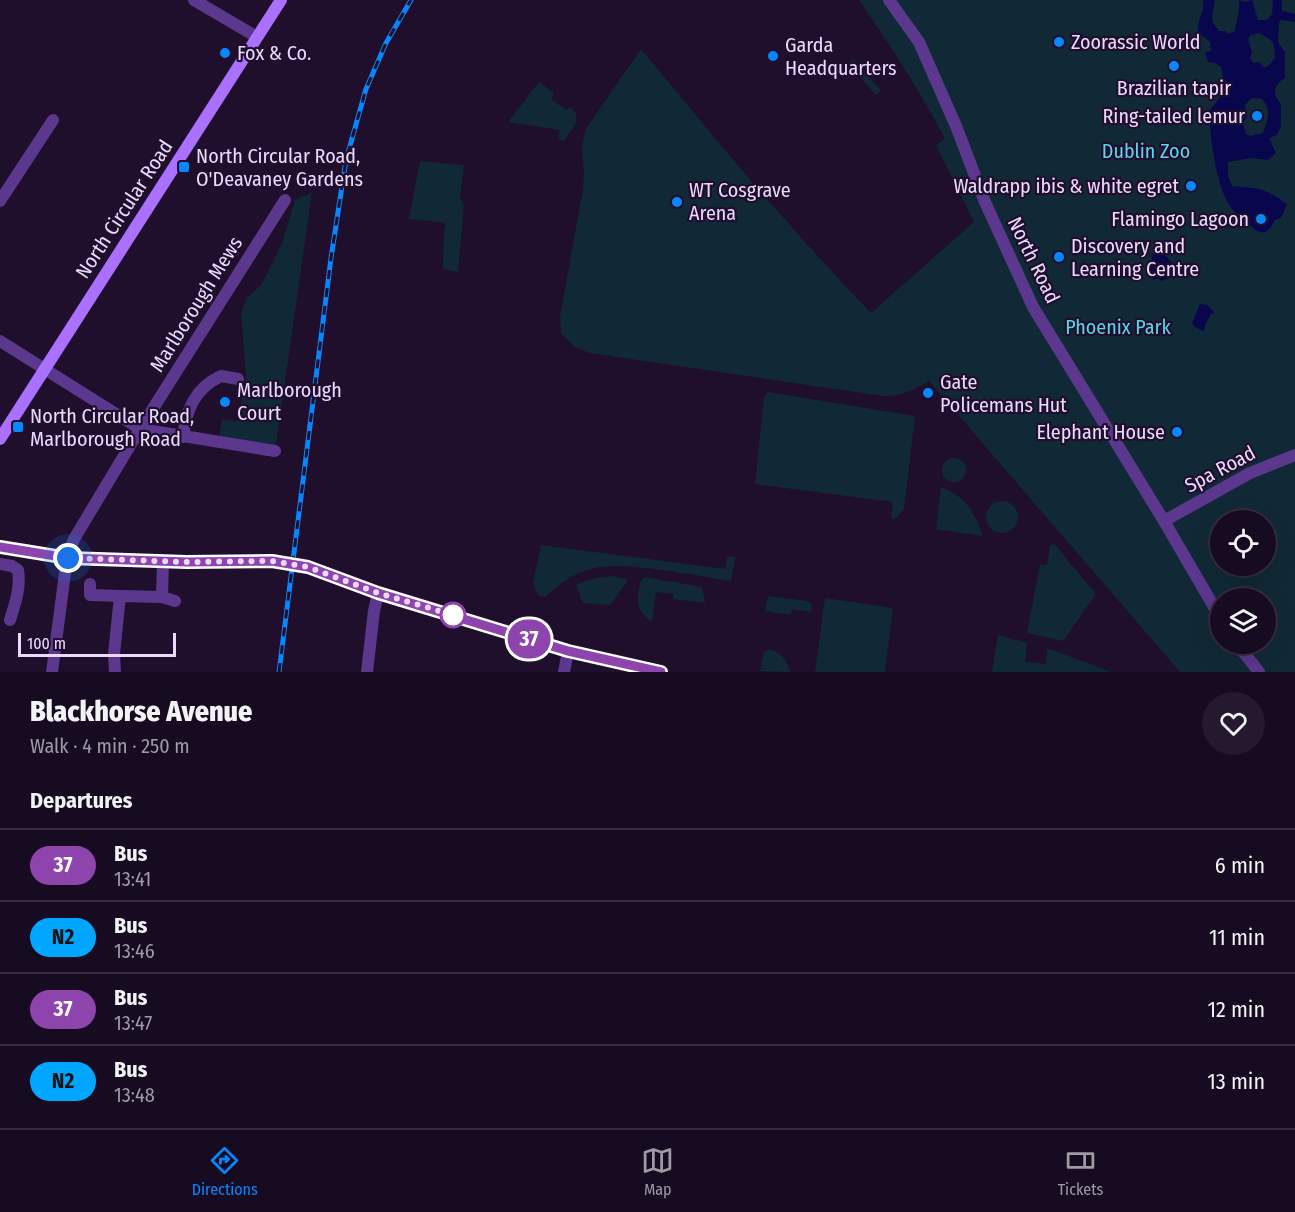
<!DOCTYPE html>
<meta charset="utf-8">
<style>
body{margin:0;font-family:"Fira Sans Condensed",sans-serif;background:#24192e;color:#f1f3f6;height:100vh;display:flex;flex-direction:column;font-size:22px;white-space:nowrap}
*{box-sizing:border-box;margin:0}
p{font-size:20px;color:#9e9ba5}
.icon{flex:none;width:33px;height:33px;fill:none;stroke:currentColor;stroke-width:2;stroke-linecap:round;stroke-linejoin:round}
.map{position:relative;height:672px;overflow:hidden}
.panel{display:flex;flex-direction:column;background:#170b21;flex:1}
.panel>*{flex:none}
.badge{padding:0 12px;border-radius:20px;font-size:21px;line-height:39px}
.controls{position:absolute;left:1210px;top:510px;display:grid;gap:12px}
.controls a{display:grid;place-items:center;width:66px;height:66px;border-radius:50%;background:#170b21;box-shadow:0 6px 24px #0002,0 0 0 2px #362b3f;font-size:30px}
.scale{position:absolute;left:18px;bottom:15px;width:158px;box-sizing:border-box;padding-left:6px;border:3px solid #ecd9ff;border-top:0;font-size:16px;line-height:21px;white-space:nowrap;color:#ecd9ff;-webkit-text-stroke:4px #1f0f2c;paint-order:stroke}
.you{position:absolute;width:30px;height:30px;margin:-15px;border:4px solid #fff;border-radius:50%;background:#1a73e8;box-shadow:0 0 0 9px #1a73e833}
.map>.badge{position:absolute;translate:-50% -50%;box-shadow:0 0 0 3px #fff}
h2{padding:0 30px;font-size:22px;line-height:54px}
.round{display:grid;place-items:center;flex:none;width:63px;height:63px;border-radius:32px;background:#24192e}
.overview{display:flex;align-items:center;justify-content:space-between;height:102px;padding:0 30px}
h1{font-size:28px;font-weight:800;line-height:45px}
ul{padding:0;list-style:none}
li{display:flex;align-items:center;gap:18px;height:72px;padding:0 30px;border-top:2px solid #362b3f}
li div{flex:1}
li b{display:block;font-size:22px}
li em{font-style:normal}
li .badge{min-width:66px;font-weight:700;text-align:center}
.dock{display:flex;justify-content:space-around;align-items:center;height:84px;border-top:2px solid #362b3f;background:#170b21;font-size:16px;color:#9e9ba5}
.dock a{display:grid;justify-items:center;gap:3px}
.dock .current{color:#0587ff}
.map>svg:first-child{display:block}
.green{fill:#112936;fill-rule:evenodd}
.water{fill:#08074d;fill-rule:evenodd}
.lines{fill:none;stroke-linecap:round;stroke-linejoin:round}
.minor{stroke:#5b378e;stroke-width:12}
.secondary{stroke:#aa70ff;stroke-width:12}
.rail-casing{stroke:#0587ff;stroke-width:5}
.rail{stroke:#1f0f2c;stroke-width:3;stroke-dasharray:9;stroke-linecap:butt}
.secondary-bridge{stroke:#aa70ff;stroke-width:12}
.line-casing{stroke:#fff;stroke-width:14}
.line{stroke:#8e44ad;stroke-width:9}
.walk{stroke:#ecd9ff;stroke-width:6;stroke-dasharray:0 10.8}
.poi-dot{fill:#0587ff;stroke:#1f0f2c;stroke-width:2}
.stop-dot{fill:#fff;stroke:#8e44ad;stroke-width:3}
.labels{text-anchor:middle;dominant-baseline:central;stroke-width:4.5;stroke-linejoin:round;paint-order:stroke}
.poi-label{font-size:20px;fill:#ecd9ff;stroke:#1f0f2c;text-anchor:start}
.park-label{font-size:20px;fill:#5bd6e9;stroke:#1f0f2c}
.street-label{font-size:20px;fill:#ecd9ff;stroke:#1f0f2c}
</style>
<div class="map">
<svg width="1295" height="672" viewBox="0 0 1295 672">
<rect width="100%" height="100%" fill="#1f0f2c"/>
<g class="green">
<path d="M859,0H1295V672H1180L929,381C914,390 900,397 883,396L590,353L575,347L561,333L560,317L583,189L584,172L582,149L585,130L641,49C715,139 790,229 871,313L974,222L936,145L945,139C920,91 890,45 859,0ZM1221,520H1266V566H1221ZM1221,598H1266V644H1221Z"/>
<polygon points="854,59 881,91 876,95 848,63"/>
<polygon points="539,82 554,93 551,99 566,110 571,107 576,114 576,123 564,141 558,139 560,130 508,122"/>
<polygon points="420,161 464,165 460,198 464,206 458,272 443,269 444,231 446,223 409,219"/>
<polygon points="312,192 275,451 218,443 222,419 238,421 246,375 241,313 247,298 262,284 283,241 295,200"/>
<polygon points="768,392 915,416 904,509 895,519 891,517 893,502 755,484 764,397"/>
<circle cx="954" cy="470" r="12"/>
<path d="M941,487C967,497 973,511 983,536L936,529Z"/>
<circle cx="1002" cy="517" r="16"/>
<polygon points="1054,544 1096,594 1063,641 1027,633 1040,565 1047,565 1050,545"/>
<path d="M541,545L725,569L727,557H735L731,581C694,576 617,558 584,571C569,576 556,587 545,597L539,596L533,583Z"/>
<polygon points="614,576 626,579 627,582 610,605 583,603 576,584 596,578"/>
<path d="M645,577L702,587L705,603L673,599V594L656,592L652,622C634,609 637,598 641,580Z"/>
<polygon points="768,596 807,601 812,604 811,612 792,609 791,615 765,611"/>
<polygon points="825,598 893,608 885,672 815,672"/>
<polygon points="998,635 1027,643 1025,662 1046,664 1047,648 1112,672 992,672"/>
<path d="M770,649C782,654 787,659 790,672L760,671L764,652Z"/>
</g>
<g class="water">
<path d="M1203,0H1215L1212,17L1213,23L1219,31H1226L1228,34L1234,32C1237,21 1240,10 1239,0L1246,2L1252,0L1258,20H1267L1272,14L1273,0H1282V11L1295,14V22L1281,20L1279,23L1278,42L1285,52V78C1273,85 1272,94 1281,104V126L1277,135L1269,138L1276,153L1268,160L1251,158L1228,162V176L1232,186C1259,188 1265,188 1287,204L1281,218L1275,220C1269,233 1261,237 1251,226C1246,220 1238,216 1233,210C1216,190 1210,137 1209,111L1226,90L1221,67L1215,63L1208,62L1205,52L1211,51L1210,42L1198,32C1197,18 1205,14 1203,0ZM1259,33C1274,42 1274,39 1275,58L1267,67H1264L1259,62L1253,63L1250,58L1252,53L1248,39L1251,35ZM1254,98L1262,99C1272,110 1268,119 1263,133L1250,136L1246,134L1243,124L1247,116L1245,105L1249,100Z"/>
<polygon points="1162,252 1173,264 1172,277 1161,281 1159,278 1153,280 1150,268 1152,254"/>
<polygon points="1200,304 1207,305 1215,313 1211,314 1205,325 1204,331 1196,328 1192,323"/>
</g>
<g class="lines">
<g class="minor">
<polyline points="194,0 257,37"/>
<polyline points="889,0 919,42 956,126 985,202 1033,307 1164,521 1221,619"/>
<polyline points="0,201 53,120"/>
<polyline points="0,341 140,429 275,451"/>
<path d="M183,437C186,410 195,388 221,376L238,379"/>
<polyline points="1164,521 1250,473 1295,455"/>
<path d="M0,564L12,566L18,570C21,587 15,604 10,620"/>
<polyline points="90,584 90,595 120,596"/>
<polyline points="162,597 163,561"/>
<polyline points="1237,644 1259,672"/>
<polyline points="52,672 67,558 74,539 140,429 285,200"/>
<polyline points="115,672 114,654 120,596 162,597 175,601"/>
<polyline points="367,672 374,611 378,593"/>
<polyline points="564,672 568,651"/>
</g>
<g class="secondary">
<polyline points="0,439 281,0"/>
<polyline points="0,547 67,558 187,562 272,561"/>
<polyline points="307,567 378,593 568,651 661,672"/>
</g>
<g class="rail-casing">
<polyline id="rail" points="279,672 331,258 346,160 366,89 386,43 411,0"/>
</g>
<use href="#rail" class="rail"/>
<polyline class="secondary-bridge" points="272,561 307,567"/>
</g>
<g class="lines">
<g class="line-casing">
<polyline id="line" points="0,547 68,558 187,562 272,561 308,567 378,593 568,651 661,672"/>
</g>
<use href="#line" class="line"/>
<polyline class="walk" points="68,558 187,562 272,561 308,567 378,593 453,615"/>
</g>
<g class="poi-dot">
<circle cx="1059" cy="42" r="6"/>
<circle cx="225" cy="53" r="6"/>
<circle cx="773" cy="56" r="6"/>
<circle cx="1174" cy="66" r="6"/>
<circle cx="1257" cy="116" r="6"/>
<rect x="178" y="161" width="12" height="12" rx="3"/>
<circle cx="1191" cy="186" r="6"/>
<circle cx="677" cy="202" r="6"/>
<circle cx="1261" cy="219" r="6"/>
<circle cx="1059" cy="257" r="6"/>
<circle cx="928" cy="393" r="6"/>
<circle cx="225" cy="402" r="6"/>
<rect x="12" y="421" width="12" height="12" rx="3"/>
<circle cx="1177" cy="432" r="6"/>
</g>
<circle class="stop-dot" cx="453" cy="615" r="12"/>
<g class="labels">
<g class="poi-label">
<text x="1071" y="42">Zoorassic World</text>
<text x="785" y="45">Garda<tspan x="785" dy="23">Headquarters</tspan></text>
<text x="237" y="53">Fox &amp; Co.</text>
<text x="1174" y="88" text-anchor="middle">Brazilian tapir</text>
<text x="1245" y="116" text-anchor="end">Ring-tailed lemur</text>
<text x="196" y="156">North Circular Road,<tspan x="196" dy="23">O'Deavaney Gardens</tspan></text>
<text x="1179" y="186" text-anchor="end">Waldrapp ibis &amp; white egret</text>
<text x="689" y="190">WT Cosgrave<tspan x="689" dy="23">Arena</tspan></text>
<text x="1249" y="219" text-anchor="end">Flamingo Lagoon</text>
<text x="1071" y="246">Discovery and<tspan x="1071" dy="23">Learning Centre</tspan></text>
<text x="940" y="382">Gate<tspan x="940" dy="23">Policemans Hut</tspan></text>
<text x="237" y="390">Marlborough<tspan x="237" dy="23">Court</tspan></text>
<text x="30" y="416">North Circular Road,<tspan x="30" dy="23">Marlborough Road</tspan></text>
<text x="1165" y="432" text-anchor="end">Elephant House</text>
</g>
<g class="park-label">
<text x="1146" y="151">Dublin Zoo</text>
<text x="1118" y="327">Phoenix Park</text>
</g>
<g class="street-label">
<text transform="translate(124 209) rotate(-57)">North Circular Road</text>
<text transform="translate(1034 260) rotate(64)">North Road</text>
<text transform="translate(196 304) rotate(-58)">Marlborough Mews</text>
<text transform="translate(1220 469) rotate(-28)">Spa Road</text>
</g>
</g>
</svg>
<div class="controls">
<a><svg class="icon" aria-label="locate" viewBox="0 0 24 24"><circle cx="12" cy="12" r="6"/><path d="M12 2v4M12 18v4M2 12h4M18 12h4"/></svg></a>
<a><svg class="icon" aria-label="layers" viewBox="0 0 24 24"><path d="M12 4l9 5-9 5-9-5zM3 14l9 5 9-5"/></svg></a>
</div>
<div class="scale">100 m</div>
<div class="you" style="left:68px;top:558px"></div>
<b class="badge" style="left:529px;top:639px;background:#8e44ad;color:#fff">37</b>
</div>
<section class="panel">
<div class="overview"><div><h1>Blackhorse Avenue</h1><p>Walk · 4 min · 250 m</p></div><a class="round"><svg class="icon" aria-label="heart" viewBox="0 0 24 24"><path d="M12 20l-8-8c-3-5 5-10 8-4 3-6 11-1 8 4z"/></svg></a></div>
<h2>Departures</h2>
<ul>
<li><span class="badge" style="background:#8e44ad;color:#fff">37</span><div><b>Bus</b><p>13:41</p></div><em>6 min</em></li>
<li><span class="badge" style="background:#00a6ff;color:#111">N2</span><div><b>Bus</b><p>13:46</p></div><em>11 min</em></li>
<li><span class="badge" style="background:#8e44ad;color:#fff">37</span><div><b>Bus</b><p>13:47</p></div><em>12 min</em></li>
<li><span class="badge" style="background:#00a6ff;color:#111">N2</span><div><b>Bus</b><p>13:48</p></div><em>13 min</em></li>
</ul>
</section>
<nav class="dock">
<a class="current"><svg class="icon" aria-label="directions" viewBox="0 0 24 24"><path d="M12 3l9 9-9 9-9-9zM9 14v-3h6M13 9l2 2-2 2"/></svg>Directions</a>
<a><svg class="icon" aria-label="map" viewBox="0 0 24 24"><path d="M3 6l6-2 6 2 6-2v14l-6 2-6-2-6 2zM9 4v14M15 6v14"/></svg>Map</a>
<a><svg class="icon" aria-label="tickets" viewBox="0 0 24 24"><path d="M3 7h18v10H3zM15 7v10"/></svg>Tickets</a>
</nav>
